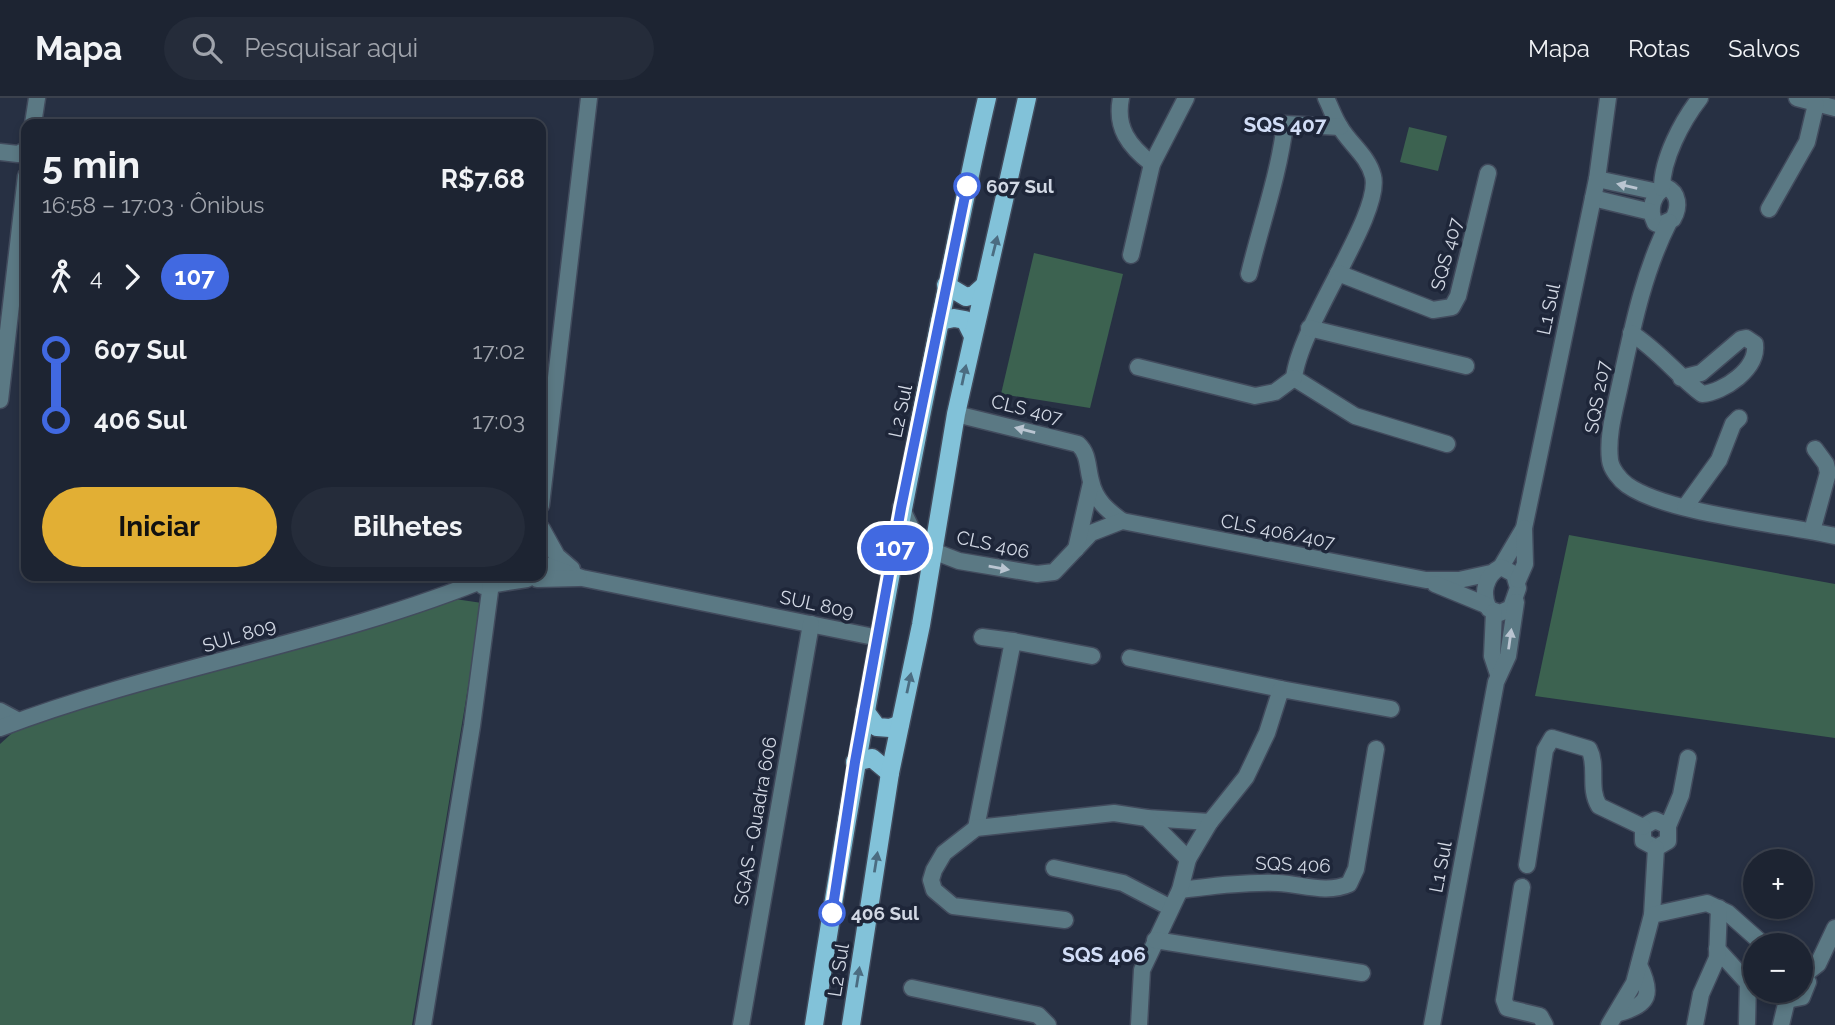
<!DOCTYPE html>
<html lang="pt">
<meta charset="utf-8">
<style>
body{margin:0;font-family:Raleway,sans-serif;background:#252c3a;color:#f1f3f6;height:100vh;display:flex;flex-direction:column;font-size:26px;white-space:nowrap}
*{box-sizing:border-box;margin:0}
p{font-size:23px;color:#a0a4ac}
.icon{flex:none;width:38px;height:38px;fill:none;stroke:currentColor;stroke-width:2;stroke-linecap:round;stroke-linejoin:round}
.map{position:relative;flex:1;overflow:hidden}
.drawer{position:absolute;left:21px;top:21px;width:525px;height:462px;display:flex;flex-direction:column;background:#1d2432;border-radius:14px;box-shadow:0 4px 10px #0003,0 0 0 2px #3b414d}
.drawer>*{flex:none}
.badge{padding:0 14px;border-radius:23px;font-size:24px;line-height:46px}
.buttons{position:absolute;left:1743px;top:751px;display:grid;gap:14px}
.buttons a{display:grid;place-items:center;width:70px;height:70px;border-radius:50%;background:#1d2432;box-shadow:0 4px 10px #0003,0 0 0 2px #3b414d;font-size:35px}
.map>.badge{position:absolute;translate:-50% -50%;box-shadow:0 0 0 4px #fff}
.legs{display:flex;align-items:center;gap:10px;height:77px;padding:0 21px;font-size:23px}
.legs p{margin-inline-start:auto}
.overview{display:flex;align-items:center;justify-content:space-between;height:119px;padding:0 21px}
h1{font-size:38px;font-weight:700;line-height:52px}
.primary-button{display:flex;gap:14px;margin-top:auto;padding:14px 21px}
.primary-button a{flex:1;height:80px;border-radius:42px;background:#e2af34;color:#111;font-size:28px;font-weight:700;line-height:80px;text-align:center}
.primary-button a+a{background:#252c3a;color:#f1f3f6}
ul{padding:0 21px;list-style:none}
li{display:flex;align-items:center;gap:24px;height:70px;font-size:26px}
li i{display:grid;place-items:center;width:10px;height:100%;margin:0 9px;background:currentColor}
li i::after{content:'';width:18px;height:18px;margin:-9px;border:5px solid;border-radius:50%;background:#1d2432}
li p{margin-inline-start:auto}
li:first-child i{background:linear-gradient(#0000 50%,currentColor 0)}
li:last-child i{background:linear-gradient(currentColor 50%,#0000 0)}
header{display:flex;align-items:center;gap:42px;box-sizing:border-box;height:98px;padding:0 35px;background:#1d2432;border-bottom:2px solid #3b414d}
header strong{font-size:33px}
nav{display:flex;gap:38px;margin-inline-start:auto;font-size:24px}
.search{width:490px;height:63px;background:#252c3a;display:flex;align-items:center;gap:18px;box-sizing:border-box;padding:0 24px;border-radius:38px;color:#a0a4ac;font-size:26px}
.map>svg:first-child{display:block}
.green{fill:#3c6250}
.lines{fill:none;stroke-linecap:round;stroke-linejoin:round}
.minor-casing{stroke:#424b5d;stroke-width:19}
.major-casing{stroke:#424b5d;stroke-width:21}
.minor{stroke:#5b7984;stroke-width:16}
.major{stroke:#82c2d9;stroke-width:18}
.oneway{fill:#bac5d1}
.oneway2{fill:#4b6c81}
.line-1-casing{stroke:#fff;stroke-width:16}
.line-1{stroke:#4169e1;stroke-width:10}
.stop-1-dot{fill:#fff;stroke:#4169e1;stroke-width:3.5}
.labels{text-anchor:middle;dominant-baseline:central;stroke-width:7;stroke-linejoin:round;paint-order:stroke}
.stop-label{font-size:19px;font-weight:bold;fill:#d2d8e4;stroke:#1e2639;text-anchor:start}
.street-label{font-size:19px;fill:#d2d8e4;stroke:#1e2639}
.neighbourhood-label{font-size:21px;font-weight:bold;fill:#d1ddf6;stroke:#1e2639}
</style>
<header>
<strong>Mapa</strong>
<div class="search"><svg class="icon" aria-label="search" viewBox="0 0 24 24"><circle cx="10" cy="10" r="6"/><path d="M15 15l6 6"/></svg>Pesquisar aqui</div>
<nav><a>Mapa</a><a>Rotas</a><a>Salvos</a></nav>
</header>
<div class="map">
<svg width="1835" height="927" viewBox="0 0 1835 927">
<rect width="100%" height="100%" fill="#273043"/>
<g class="green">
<polygon points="1409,29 1447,38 1438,73 1400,64"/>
<polygon points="1034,155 1123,176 1090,310 1001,296"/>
<polygon points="1569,437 1835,486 1835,640 1535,598"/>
<polygon points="455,501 482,505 412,927 0,927 0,646 20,628"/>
</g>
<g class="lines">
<g class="minor-casing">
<g id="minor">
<path d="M1121,0C1115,30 1129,48 1152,66"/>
<path d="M1326,0C1331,10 1334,20 1340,29C1350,46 1368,58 1373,78C1383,115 1300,226 1294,280L1355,318L1447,346"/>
<polyline points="1797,0 1835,10"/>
<polyline points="33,26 37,0"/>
<polyline points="0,54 18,56 26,52"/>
<polyline points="1597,81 1658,94"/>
<path d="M1666,89C1679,95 1680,109 1673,121L1660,127L1655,125C1648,111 1653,96 1666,89Z"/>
<path d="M1662,90C1662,61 1682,23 1700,0"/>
<polyline points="1593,100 1651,114"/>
<polyline points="1769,111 1807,44 1816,6"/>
<path d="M1669,124C1643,175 1632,232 1620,287C1615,311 1607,337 1610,362C1611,371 1620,382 1627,387C1668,416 1783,426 1835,438"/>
<polyline points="1131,157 1152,66 1186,0"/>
<polyline points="1338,175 1433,212 1452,209 1458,198 1488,75"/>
<path d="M1249,176C1261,126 1279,77 1285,26L1340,29"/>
<polyline points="1309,230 1466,268"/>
<path d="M1631,235C1658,252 1677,277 1702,296C1724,294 1758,271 1755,246L1746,240L1741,241L1701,275L1681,280"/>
<polyline points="1138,269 1255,298 1275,294 1294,280"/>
<polyline points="0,302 26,78"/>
<path d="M956,316L1078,346C1089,356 1087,369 1091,383C1095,402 1107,412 1122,423"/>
<polyline points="541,407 589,0"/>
<polyline points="901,409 915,438 933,453 959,463 1037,476 1054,474 1091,435 1122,423 1426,482 1459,482 1491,475"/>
<polyline points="1685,409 1719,362 1733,326 1739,320"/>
<polyline points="542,431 557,458 572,471"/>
<polyline points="1812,433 1828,375 1826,366 1815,351"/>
<polyline points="1076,451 1091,385"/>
<polyline points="542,466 582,480 879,540"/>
<polyline points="1501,469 1524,430 1597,81 1608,0"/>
<path d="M1501,469L1514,476L1518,490L1511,510L1500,515L1489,511C1481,496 1485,477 1501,469Z"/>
<polyline points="537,481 579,480"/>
<polyline points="1518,482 1525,466 1524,430"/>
<polyline points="1435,486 1486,507"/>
<polyline points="483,488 527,481"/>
<polyline points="1494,514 1492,558 1498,576"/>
<polyline points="982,539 1013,543"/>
<polyline points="1130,560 1281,591"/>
<polyline points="0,613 15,621"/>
<path d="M0,630C160,569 334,544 493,478"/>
<polyline points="1147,720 1210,724"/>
<polyline points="1668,728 1655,722 1643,729 1643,743 1656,750 1668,743 1668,728 1681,697 1688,660"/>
<polyline points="976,730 1013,543 1092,558"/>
<polyline points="1188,761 1210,724 1246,679 1267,635 1281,591 1391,611"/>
<path d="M1527,767L1545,652L1552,640L1589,651C1598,668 1588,690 1599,708L1643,729"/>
<polyline points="1054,770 1123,785 1171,810"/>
<polyline points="1522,789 1504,902 1507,910 1540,918 1545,927"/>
<path d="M1180,792C1213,788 1245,784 1278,785C1301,786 1327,796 1349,786L1356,771L1376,651"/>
<polyline points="1652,817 1656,750"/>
<polyline points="1065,822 953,808 934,792 931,782 934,772 944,755 976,730 1114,715 1147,720 1188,761 1180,792 1142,872 1139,927"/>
<polyline points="1155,842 1362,875"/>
<polyline points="1717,851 1748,885 1747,925"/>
<polyline points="1804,877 1818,866 1835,830"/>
<polyline points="912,890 1038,917 1048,927"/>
<polyline points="1778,892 1787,902 1802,899 1808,884 1801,874"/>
<path d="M1619,915C1650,907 1653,895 1639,867"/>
<polyline points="423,927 472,628 492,478"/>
<polyline points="741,927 811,526"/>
<polyline points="1432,927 1496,584 1508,558 1516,504"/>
<polyline points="1609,927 1634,885 1652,817 1707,805 1728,815 1764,847"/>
<polyline points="1695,927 1701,896 1717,860 1719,810"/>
<polyline points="1781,927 1787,902"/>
</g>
</g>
<g class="major-casing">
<g id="major">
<polyline points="946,187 966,199 974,197 984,188"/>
<polyline points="940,223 954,220 965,222 973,238"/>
<polyline points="865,613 877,629 890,630 900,626"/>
<polyline points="855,664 872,660 890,675"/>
<path d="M814,927C850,693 892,460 939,228C955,152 969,76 987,0"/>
<polyline points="851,927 890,675 921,527 956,316 1027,0"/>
</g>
</g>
<use href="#minor" class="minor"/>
<use href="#major" class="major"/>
</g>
<defs><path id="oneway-solid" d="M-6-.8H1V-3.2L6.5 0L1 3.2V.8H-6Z" transform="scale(1.75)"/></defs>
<g class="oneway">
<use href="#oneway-solid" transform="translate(1627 88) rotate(-167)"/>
<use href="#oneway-solid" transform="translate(1025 332) rotate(-166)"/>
<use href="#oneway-solid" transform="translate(999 470) rotate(10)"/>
<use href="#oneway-solid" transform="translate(1510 541) rotate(-82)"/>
</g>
<g class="oneway2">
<use href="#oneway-solid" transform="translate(995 148) rotate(-76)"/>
<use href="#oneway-solid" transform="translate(964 277) rotate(-78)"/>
<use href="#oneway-solid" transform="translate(909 585) rotate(-78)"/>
<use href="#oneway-solid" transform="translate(876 764) rotate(-81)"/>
<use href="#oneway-solid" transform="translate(858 879) rotate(-81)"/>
</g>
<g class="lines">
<g class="line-1-casing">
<polyline id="line-1" points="832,815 855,664 901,410 967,88"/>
</g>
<use href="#line-1" class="line-1"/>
</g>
<g class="stop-1-dot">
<circle cx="967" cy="88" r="12"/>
<circle cx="832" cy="815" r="12"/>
</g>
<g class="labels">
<g class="stop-label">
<text x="986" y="88">607 Sul</text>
<text x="851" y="815">406 Sul</text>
</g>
<g class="street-label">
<text transform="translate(1446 156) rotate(-75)">SQS 407</text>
<text transform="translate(1548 211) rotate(-78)">L1 Sul</text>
<text transform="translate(1597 299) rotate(-80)">SQS 207</text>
<text transform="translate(1027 311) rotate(14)">CLS 407</text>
<text transform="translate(900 313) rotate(-78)">L2 Sul</text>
<text transform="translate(1278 433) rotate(11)">CLS 406/407</text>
<text transform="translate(993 446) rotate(12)">CLS 406</text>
<text transform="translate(817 506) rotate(12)">SUL 809</text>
<text transform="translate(239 537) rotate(-17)">SUL 809</text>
<text transform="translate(755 723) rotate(-80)">SGAS - Quadra 606</text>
<text transform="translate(1293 766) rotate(2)">SQS 406</text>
<text transform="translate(1440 769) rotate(-79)">L1 Sul</text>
<text transform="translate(838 872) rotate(-81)">L2 Sul</text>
</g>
<g class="neighbourhood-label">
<text x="1285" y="26">SQS 407</text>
<text x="1104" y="856">SQS 406</text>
</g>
</g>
</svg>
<div class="buttons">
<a>+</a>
<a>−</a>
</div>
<b class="badge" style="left:895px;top:450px;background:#4169e1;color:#fff">107</b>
<section class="drawer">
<div class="overview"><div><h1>5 min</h1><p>16:58 – 17:03 · Ônibus</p></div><b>R$7.68</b></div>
<div class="legs"><svg class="icon" aria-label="walk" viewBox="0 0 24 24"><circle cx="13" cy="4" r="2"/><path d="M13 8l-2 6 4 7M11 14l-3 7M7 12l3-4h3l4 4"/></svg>4<svg class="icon" aria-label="forward" viewBox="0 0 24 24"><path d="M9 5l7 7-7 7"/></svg><b class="badge" style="background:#4169e1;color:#fff">107</b></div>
<ul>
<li><i style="color:#4169e1"></i><b>607 Sul</b><p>17:02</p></li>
<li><i style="color:#4169e1"></i><b>406 Sul</b><p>17:03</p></li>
</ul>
<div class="primary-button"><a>Iniciar</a><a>Bilhetes</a></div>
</section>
</div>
